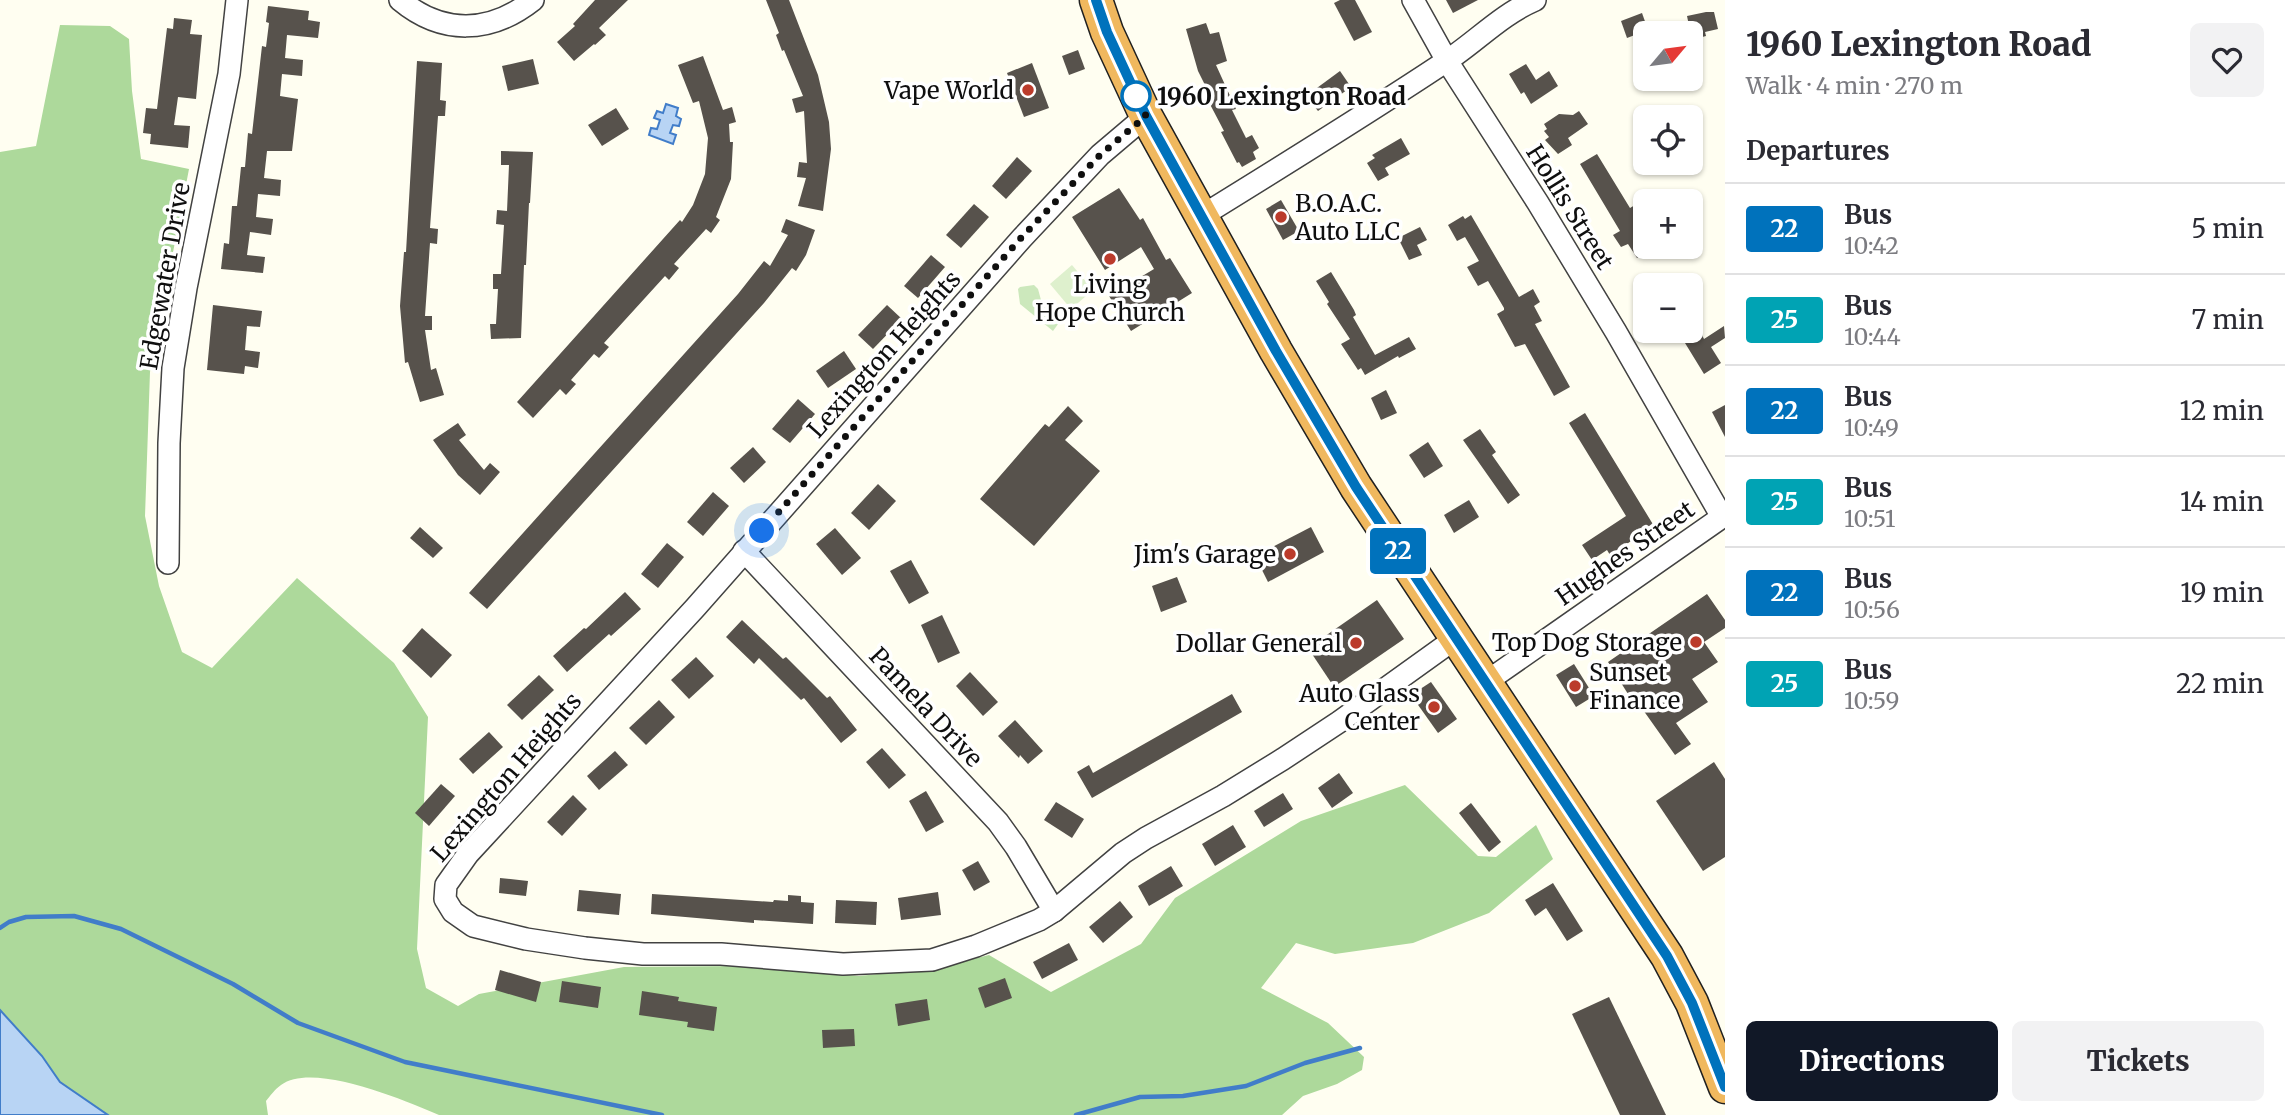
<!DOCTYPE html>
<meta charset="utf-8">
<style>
body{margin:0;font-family:Merriweather,serif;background:#f2f2f3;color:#2b2b33;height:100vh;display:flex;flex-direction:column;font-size:26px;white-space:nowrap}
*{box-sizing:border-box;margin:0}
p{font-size:23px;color:#7c7c81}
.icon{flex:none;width:38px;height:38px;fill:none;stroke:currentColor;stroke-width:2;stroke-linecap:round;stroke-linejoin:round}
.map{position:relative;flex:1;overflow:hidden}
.drawer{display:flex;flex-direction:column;background:#fff;width:560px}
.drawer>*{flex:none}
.badge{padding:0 14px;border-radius:5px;font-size:24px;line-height:46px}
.needle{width:46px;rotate:61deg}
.buttons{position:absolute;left:1633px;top:21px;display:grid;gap:14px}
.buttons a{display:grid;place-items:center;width:70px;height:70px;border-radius:10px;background:#fff;box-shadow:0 2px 5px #0004;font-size:35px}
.you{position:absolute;width:35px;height:35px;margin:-18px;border:5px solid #fff;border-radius:50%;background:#1a73e8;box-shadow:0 0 0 10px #1a73e833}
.map>.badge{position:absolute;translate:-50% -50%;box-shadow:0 0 0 4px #fff}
h2{padding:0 21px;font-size:26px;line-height:63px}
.round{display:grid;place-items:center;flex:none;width:74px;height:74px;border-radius:10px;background:#f2f2f3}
.head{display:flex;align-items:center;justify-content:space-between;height:119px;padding:0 21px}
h1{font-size:33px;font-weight:800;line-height:52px}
.cta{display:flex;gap:14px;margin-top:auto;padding:14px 21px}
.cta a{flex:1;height:80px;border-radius:10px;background:#111827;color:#fff;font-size:28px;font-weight:800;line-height:80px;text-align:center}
.cta a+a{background:#f2f2f3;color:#2b2b33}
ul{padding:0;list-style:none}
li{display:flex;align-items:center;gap:21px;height:91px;padding:0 21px;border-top:2px solid #e1e1e2}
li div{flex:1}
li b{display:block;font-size:26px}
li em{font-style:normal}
li .badge{min-width:77px;font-weight:700;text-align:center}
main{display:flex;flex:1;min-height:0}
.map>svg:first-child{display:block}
.green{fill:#cce8bc}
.forest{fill:#add99b}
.pitch{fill:#def0cd}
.water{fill:#b8d4f4;stroke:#417dc9;stroke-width:2}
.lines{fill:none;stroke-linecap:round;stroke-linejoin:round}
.stream{stroke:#417dc9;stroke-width:4.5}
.building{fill:#57524c}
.minor-casing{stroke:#424242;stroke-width:24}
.highway-casing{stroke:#202020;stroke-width:35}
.minor{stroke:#fff;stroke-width:21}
.highway{stroke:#f0b85e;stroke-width:32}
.line-casing{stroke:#fff;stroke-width:16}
.line{stroke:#0072bc;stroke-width:10}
.walk{stroke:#0f0f0f;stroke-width:7;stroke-dasharray:0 12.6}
.poi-dot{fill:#bb3b2b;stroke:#fff;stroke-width:2.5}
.stop-dot{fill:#fff;stroke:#0072bc;stroke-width:3.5}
.labels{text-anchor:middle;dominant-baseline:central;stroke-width:7;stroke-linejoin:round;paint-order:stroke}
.poi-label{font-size:24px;fill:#0f0f0f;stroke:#fff;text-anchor:end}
.stop-label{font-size:24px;font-weight:bold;fill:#0f0f0f;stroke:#fff;text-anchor:start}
.street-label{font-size:24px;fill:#0f0f0f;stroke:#fff}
</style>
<main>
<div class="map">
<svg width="1725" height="1115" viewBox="0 0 1725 1115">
<rect width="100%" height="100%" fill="#fffef1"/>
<polygon class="green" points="1034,285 1038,289 1041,300 1061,320 1053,331 1020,304 1018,289 1020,287"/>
<path class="forest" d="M60,25L110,26L129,39L132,91L141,159L189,169L150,372L145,516L159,586L182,652L212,668L297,578L394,663L428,717L417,949L426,988L458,1006L479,994L624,967L741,966L859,976L936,968L989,955L1051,992L1141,944L1175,898L1301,821L1405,785L1478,856L1496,857L1536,825L1553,859L1489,913L1413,943L1335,954L1296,943L1261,988L1328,1023L1364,1057L1362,1070L1337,1084L1303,1096L1282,1115H439C406,1101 313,1061 281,1085C275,1089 270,1096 266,1101L268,1115H108L60,1082L42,1056L0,1010V152L36,146Z"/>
<polygon class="pitch" points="1072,265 1093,290 1071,309 1050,284"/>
<g class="water">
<polygon points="666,104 678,108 676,116 681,119 679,126 673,125 670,133 676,135 673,144 649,135 651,128 657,129 660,120 654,118 657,111 663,113"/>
<polygon points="0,1010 42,1056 60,1082 108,1115 0,1115"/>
</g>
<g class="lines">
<g class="stream">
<polyline points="0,928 9,922 26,917 74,916 121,929 233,984 298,1023 405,1062 662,1115"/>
<polyline points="1076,1115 1140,1097 1183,1096 1246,1086 1305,1063 1360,1048"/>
</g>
</g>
<g class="building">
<polygon points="595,0 628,0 599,28 606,35 595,45 594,44 574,61 557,42 575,26 573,24"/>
<polygon points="766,0 789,0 818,75 829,122 831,149 823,211 798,206 806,178 797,177 799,162 807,163 804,111 796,113 792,99 803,96 784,50 782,51 776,35 779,33"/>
<polygon points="1340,0 1355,0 1372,32 1354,41 1334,3"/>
<polygon points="1446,0 1478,0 1453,13"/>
<polygon points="268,6 309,11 308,20 320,22 318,38 287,35 285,58 303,60 302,76 282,74 280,96 298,99 292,151 267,151 264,178 281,180 280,196 258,194 256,217 273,219 271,235 250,232 247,255 265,257 263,273 221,269 224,243 229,244 232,206 237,206 241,167 245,167 248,133 252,134 262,46 266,47 269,23 266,22"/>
<polygon points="1706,12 1714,12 1718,29 1705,32 1706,36 1695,39 1694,34 1691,35 1687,16"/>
<polygon points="1642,13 1648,30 1627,38 1621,21"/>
<polygon points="174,18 192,20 190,34 202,35 196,99 178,97 174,125 190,126 188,148 150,144 151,134 143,133 146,108 157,109 167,28 173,29"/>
<polygon points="1206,23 1210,34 1219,32 1227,61 1216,65 1236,109 1232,110 1246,138 1252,135 1259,148 1253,152 1256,159 1242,167 1239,162 1237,163 1221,132 1224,131 1202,89 1206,87 1198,71 1186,29"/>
<polygon points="1078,50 1085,69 1069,75 1062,56"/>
<polygon points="703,56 723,110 732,107 736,122 729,124 730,142 733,142 731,179 716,217 720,220 711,233 706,229 674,264 679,268 669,280 665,276 604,343 609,347 599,358 594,354 571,380 576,384 566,395 560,389 533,418 517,402 680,220 682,222 693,205 705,174 708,138 699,101 693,103 678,65"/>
<polygon points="533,59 539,84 508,91 502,66"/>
<polygon points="417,61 442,63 440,100 446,101 445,116 438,116 430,228 438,229 437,244 430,243 425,316 432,316 432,330 425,330 431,370 436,368 444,395 420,402 408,362 405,363 400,306 404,252 406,252"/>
<polygon points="1032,63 1049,108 1024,117 1007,73"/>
<polygon points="1526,64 1536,80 1549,71 1558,86 1531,104 1524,92 1521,94 1509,74"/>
<polygon points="1340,71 1351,87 1318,111 1306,96"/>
<polygon points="616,108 629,129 602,146 588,125"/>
<polygon points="1579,111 1588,124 1568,138 1572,145 1558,154 1545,140 1549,137 1544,131 1547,129 1544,124 1559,114 1573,115"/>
<polygon points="1401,138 1410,154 1385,168 1389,175 1378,181 1367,163 1375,158 1372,155"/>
<polygon points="501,151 533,152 530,203 529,203 526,265 524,265 521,338 491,339 490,324 496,324 498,289 493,289 493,274 501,274 504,225 496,224 497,210 507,211 509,165 501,165"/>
<polygon points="1597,154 1630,208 1645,199 1645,253 1637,258 1628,244 1621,247 1613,235 1620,231 1580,164"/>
<polygon points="1017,157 1032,171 1006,199 992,186"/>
<polygon points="1119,188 1140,220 1143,218 1166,260 1170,258 1192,293 1131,331 1109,296 1154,269 1141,247 1105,270 1072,217"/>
<polygon points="1281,200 1299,231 1283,240 1266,209"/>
<polygon points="974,204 989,217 961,248 946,235"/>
<polygon points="1471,215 1519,297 1533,289 1540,302 1534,306 1542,321 1535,324 1570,387 1554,396 1525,344 1515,347 1497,314 1504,310 1504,308 1488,281 1478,286 1467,267 1479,261 1465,237 1457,241 1448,225 1463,216 1465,219"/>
<polygon points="786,219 815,230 806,255 796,271 792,268 764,303 487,609 469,593 738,294 764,261 770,266 788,235 781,232"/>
<polygon points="1420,227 1427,240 1417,245 1422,255 1409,260 1398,238"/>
<polygon points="931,255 945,267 918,298 904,286"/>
<polygon points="1331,272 1354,310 1356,315 1353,317 1375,355 1409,337 1416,349 1399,358 1398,356 1365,375 1361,368 1358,370 1341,344 1350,339 1327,304 1329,302 1316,281"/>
<polygon points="1690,284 1703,303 1690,312"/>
<polygon points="213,305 262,311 260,327 247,326 245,350 260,352 258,368 245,366 244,374 207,370"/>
<polygon points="887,305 902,319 873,349 858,335"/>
<polygon points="1724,326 1725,338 1711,347 1721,363 1704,374 1685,343 1701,333 1704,339"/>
<polygon points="844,351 856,369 828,388 816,371"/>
<polygon points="1386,390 1397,413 1381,420 1371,398"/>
<polygon points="798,399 815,414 790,443 772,429"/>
<polygon points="1725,405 1725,437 1712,412"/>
<polygon points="1068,406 1083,421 1065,440 1100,471 1034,546 980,499 1045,424 1049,427"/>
<polygon points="1585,413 1654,526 1610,555 1607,550 1592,560 1582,545 1626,516 1569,423"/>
<polygon points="458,423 466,435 459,440 484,470 490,463 500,472 480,495 458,475 433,440"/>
<polygon points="1480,429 1496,452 1492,455 1520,495 1508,504 1463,440"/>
<polygon points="1428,442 1443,466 1424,478 1409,455"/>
<polygon points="753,447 766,462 744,483 730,468"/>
<polygon points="878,484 896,501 869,530 851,513"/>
<polygon points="713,492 729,506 703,536 687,522"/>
<polygon points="1469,500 1479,517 1454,533 1444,515"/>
<polygon points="420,527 443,548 433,558 410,538"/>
<polygon points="1311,527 1324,552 1268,582 1255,556"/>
<polygon points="835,528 861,558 842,575 816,544"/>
<polygon points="667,543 684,557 658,588 641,574"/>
<polygon points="911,560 929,593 909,604 890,571"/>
<polygon points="1177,577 1187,602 1161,612 1152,586"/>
<polygon points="625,592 641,609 611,636 609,634 567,672 553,656 584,628 586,629"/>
<polygon points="1707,594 1725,620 1725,628 1704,642 1718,662 1692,679 1708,702 1676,723 1691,744 1675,755 1636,700 1633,702 1608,662"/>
<polygon points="1377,600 1404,639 1334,687 1308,648"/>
<polygon points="942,615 960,653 938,663 921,625"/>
<polygon points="742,620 783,659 786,657 827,698 830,696 857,730 841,743 804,698 801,700 759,658 754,664 726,637"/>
<polygon points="422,628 452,655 431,678 402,651"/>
<polygon points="696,657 714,676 689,699 671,680"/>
<polygon points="1574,664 1594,696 1576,707 1556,675"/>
<polygon points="970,672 998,702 983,716 956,686"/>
<polygon points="539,675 554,690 522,720 507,705"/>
<polygon points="1431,682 1457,719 1438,733 1411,695"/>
<polygon points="1232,694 1242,712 1092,798 1077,772 1089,765 1093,773"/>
<polygon points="659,700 675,717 646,745 629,728"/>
<polygon points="1015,720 1043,751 1028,764 1020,755 1019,758 998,736"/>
<polygon points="489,732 503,747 473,774 459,759"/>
<polygon points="882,748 906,775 889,789 866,762"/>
<polygon points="615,751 628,765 599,790 587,776"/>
<polygon points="1714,762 1725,779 1725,857 1703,871 1656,801"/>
<polygon points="1339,773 1353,793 1332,808 1318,788"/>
<polygon points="441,784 455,796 429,826 415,813"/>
<polygon points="926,791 944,822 926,832 909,801"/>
<polygon points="1283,793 1293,809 1264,827 1254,811"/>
<polygon points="573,795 587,809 562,836 547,822"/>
<polygon points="1056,802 1084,819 1072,838 1044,820"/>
<polygon points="1471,803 1501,842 1489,852 1459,813"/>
<polygon points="1233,825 1246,847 1215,866 1202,844"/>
<polygon points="978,861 990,882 974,891 962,870"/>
<polygon points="1171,866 1183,886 1149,906 1138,886"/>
<polygon points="500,878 528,881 526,896 499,893"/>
<polygon points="1553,883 1583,931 1567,941 1546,908 1535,916 1525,900"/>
<polygon points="579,890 621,894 619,915 577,911"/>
<polygon points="938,892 941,915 901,920 898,898"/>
<polygon points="652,894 773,902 774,900 788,901 788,895 801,896 801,902 814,903 813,924 754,920 754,923 651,914"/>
<polygon points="836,900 877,902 876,925 835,923"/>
<polygon points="1120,901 1133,917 1103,943 1089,927"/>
<polygon points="1069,943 1078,960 1042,979 1033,962"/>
<polygon points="500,970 541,982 536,1002 495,990"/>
<polygon points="1005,978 1012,998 985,1008 978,988"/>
<polygon points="562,981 601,987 598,1008 559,1002"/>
<polygon points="642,991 679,997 678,1001 717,1007 714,1031 687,1027 688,1022 639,1015"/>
<polygon points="1609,997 1666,1115 1620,1115 1572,1014"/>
<polygon points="927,999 930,1020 898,1026 895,1004"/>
<polygon points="854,1029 855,1046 823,1048 822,1030"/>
</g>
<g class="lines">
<g class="minor-casing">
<g id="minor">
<path d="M400,0C442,35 490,34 533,0"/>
<polyline points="1413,0 1447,61 1538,203 1616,332 1722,517"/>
<polyline points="1146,116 1100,155 1022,238 695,608 468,854 446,885 445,899 453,912 473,926 526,939 585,948 643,954 721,954 843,964 932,960 976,946 1039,920 1054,911 1123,853 1146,838 1223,796 1283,759 1339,722 1456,638"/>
<path d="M1200,217C1281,167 1362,117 1442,64C1474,44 1500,15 1535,0"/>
<polyline points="744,551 998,822 1016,847 1054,911"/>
<polyline points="168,563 169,443 173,368 186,288 229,74 237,0"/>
<polyline points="1486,682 1725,515"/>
</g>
</g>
<g class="highway-casing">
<polyline id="highway" points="1096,0 1107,32 1146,116 1276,351 1356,487 1667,956 1692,1003 1725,1087"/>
</g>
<use href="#minor" class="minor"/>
<use href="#highway" class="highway"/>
</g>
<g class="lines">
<g class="line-casing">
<polyline id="line" points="1096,0 1107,32 1146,116 1276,351 1356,487 1667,956 1692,1003 1725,1087"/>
</g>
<use href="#line" class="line"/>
<polyline class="walk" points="762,531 1021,238 1100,155 1146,116 1136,96"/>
</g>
<g class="poi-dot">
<circle cx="1028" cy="90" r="7"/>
<circle cx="1281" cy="217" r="7"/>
<circle cx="1110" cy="259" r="7"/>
<circle cx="1290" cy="554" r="7"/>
<circle cx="1696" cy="642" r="7"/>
<circle cx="1356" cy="643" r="7"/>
<circle cx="1575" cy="686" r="7"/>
<circle cx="1434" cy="707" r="7"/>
</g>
<circle class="stop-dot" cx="1136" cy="96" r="14"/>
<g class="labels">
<g class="poi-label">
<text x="1014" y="90">Vape World</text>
<text x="1295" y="203" text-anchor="start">B.O.A.C.<tspan x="1295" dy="28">Auto LLC</tspan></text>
<text x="1110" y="284" text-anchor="middle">Living<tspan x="1110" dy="28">Hope Church</tspan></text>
<text x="1276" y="554">Jim's Garage</text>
<text x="1682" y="642">Top Dog Storage</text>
<text x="1342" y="643">Dollar General</text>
<text x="1589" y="672" text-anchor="start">Sunset<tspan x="1589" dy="28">Finance</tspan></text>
<text x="1420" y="693">Auto Glass<tspan x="1420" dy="28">Center</tspan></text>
</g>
<g class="stop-label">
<text x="1157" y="96">1960 Lexington Road</text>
</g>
<g class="street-label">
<text transform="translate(1570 207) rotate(58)">Hollis Street</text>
<text transform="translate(165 276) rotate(-80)">Edgewater Drive</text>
<text transform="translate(884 354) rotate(-48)">Lexington Heights</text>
<text transform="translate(1625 553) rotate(-35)">Hughes Street</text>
<text transform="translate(926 707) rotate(47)">Pamela Drive</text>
<text transform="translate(506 777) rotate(-49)">Lexington Heights</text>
</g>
</g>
</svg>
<div class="buttons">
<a><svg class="needle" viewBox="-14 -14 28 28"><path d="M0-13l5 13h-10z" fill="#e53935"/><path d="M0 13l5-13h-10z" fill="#7c7c81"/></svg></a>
<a><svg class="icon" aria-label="locate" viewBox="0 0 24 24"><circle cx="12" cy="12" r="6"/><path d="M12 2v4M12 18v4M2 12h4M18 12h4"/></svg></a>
<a>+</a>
<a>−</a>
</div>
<div class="you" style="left:762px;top:531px"></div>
<b class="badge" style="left:1398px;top:551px;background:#0072bc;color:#fff">22</b>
</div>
<section class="drawer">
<div class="head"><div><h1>1960 Lexington Road</h1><p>Walk · 4 min · 270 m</p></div><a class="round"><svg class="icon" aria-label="heart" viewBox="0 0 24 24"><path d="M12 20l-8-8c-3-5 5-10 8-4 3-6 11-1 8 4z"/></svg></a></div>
<h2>Departures</h2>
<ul>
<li><span class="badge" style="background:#0072bc;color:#fff">22</span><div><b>Bus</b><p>10:42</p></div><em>5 min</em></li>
<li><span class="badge" style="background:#00a3b4;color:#fff">25</span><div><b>Bus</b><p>10:44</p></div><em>7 min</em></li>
<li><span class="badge" style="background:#0072bc;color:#fff">22</span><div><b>Bus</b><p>10:49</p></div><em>12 min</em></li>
<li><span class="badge" style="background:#00a3b4;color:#fff">25</span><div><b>Bus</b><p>10:51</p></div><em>14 min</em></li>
<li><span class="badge" style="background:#0072bc;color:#fff">22</span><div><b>Bus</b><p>10:56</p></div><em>19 min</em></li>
<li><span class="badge" style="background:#00a3b4;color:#fff">25</span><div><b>Bus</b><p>10:59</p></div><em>22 min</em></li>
</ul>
<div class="cta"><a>Directions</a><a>Tickets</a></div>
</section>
</main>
